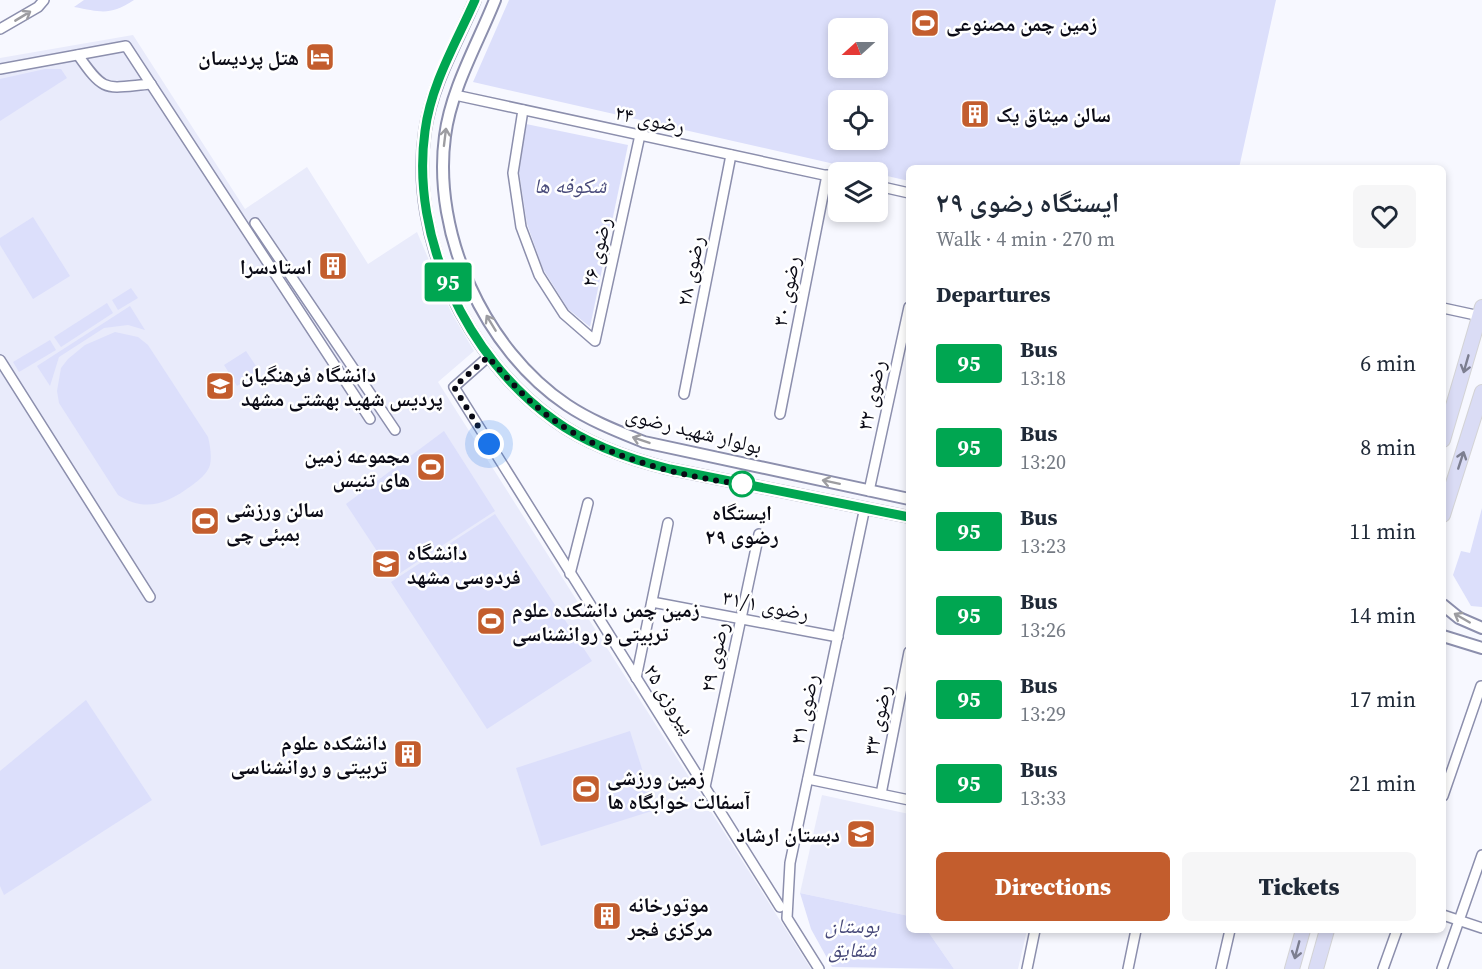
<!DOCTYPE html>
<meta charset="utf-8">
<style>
body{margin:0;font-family:"Source Serif 4","Noto Naskh Arabic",serif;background:#f6f6f7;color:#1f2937;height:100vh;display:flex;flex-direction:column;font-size:22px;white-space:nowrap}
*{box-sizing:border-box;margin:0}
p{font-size:20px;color:#747a83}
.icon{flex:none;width:33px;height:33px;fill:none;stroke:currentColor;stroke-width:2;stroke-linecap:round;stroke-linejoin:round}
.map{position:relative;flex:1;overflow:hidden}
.drawer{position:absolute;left:906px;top:165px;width:540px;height:768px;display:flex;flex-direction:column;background:#fff;border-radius:9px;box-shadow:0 3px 9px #0003}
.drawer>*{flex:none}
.badge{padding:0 12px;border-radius:4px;font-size:21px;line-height:39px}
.needle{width:39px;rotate:249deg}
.fabs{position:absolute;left:828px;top:18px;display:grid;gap:12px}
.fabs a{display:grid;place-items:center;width:60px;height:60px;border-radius:9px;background:#fff;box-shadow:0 3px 9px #0003;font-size:30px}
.you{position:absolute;width:30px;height:30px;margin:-15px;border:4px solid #fff;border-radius:50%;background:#1a73e8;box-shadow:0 0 0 9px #1a73e833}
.map>.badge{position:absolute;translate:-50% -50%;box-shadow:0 0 0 3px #fff}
h2{padding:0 30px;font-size:22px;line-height:54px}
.round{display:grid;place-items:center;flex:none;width:63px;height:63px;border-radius:9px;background:#f6f6f7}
.headline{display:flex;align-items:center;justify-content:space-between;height:102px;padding:0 30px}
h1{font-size:28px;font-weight:800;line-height:45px}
.primary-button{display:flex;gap:12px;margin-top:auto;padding:12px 30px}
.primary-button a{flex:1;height:69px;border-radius:9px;background:#c35d2d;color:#fff;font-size:24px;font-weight:800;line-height:69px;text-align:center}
.primary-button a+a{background:#f6f6f7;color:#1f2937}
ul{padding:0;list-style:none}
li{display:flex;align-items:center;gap:18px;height:84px;padding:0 30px}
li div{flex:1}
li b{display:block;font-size:22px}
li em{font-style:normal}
li .badge{min-width:66px;font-weight:700;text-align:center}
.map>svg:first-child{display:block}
.built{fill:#e9ebfb}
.green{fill:#dcdffb;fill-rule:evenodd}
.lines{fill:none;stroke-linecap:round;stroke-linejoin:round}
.minor-casing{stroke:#8c8fad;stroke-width:12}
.tertiary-casing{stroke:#8c8fad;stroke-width:14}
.primary-casing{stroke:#d3d3d5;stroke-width:16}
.minor{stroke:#fff;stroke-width:9}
.tertiary{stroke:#fff;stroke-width:10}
.primary{stroke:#dadcf5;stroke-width:14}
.oneway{stroke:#9d9da1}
.oneway2{stroke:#7c7e90}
.line-casing{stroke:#fff;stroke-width:14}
.line{stroke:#00a651;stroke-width:9}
.walk{stroke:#0a0a15;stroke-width:6;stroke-dasharray:0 10.8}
.stop-dot{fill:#fff;stroke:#00a651;stroke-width:3}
.labels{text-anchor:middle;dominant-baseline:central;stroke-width:5;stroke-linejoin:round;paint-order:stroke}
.poi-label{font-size:21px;font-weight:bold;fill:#0a0a15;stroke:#fff;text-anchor:start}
.street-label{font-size:21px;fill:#0a0a15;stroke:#fff}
.park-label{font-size:21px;font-style:italic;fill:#484a7a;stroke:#fff}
.stop-label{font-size:21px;font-weight:bold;fill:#0a0a15;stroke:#fff}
</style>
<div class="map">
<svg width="1482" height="969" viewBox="0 0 1482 969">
<rect width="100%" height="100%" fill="#f7f8ff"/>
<g class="built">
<polygon points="133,35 245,209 307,167 368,264 417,232 451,312 474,351 438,382 811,969 0,969 0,58"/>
<polygon points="822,795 909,814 909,916 800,893"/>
<polygon points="927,930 1027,930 1018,969 954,969"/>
</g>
<g class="green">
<path d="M84,0H134C109,16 102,12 74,7Z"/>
<path d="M509,0H1276L1239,168H909V181L473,82ZM878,28V68H838V28ZM838,100H878V140H838Z"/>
<polygon points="45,69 61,69 67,78 0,121 0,79"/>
<polygon points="526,124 628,145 590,327 568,309 543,269 527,224 519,172"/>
<polygon points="33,217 70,276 33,299 0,245 0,238"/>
<polygon points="131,288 138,298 118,310 112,300"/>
<polygon points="107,303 113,313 61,347 54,337"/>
<polygon points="130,306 145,330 128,325 104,328 59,357 50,386 37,366"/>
<path d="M115,332L138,337L148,345L208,437C210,445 212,456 210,465C207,474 199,480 191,486C168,503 145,513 118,495L59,403L57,391L61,368L68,359L85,345Z"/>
<polygon points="50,340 56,350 19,372 13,362"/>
<polygon points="246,351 260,372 237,386 224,365"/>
<polygon points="444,431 495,511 394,577 346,504"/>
<polygon points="1482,508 1482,607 1471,606 1453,575 1461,551 1470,553"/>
<polygon points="495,514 592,661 487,729 391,582"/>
<polygon points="86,700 152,800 4,895 0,886 0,771"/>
<polygon points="630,731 655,810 541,846 516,768"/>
<polygon points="800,893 909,916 909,930 927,930 954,969 832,967 811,929"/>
</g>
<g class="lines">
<g class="minor-casing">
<g id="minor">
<polyline points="0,29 38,7 44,0"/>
<path d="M78,55C105,94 105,88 151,84"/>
<polyline points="0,69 126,46 370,419"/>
<polyline points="455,95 838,178"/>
<polyline points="523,110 513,173 521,227 539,275 564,314 595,341 640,135"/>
<polyline points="878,186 909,193"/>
<polyline points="255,223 395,430"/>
<polyline points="1443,308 1480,316"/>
<polyline points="488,357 454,387 780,907"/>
<polyline points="0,360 150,597"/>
<polyline points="684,394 731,155"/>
<polyline points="780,414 827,175"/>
<polyline points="869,491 909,307"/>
<polyline points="570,574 588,503"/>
<polyline points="652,602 838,637"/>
<polyline points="636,678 668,523"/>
<polyline points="808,779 909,800"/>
<polyline points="705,787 759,534"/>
<polyline points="881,794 909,652"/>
<polyline points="1443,796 1481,686"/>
<polyline points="1443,915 1482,928"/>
<polyline points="819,969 787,918 790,863 865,507"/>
<polyline points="1027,969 1035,930"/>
<polyline points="1128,969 1136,930"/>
<polyline points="1221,969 1230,930"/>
<polyline points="1383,969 1397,930"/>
<polyline points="1442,969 1482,855"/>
</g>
</g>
<g class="tertiary-casing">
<g id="tertiary">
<path d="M475,0C457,43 432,83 425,131C409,238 467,358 554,420C588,445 629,459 670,469L909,517"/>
<path d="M495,0C478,43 451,89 445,136C432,234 484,349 567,405C591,421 617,431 644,442L909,499"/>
<polyline points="1443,605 1459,618 1482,628"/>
<polyline points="1443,636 1482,648"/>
</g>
</g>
<g class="primary-casing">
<g id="primary">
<polyline points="1443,440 1482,307"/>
<polyline points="1443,515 1482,392"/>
<polyline points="1292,969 1303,930"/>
<polyline points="1316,969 1327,930"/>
</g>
</g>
<use href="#minor" class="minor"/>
<use href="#tertiary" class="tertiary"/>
<use href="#primary" class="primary"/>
</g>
<defs><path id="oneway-shaft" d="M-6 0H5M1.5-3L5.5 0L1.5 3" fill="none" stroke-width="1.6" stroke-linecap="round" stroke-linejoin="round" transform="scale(1.5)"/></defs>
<g class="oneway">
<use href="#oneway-shaft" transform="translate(23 16) rotate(-31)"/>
<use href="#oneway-shaft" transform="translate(445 137) rotate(-83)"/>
<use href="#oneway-shaft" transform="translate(491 323) rotate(-121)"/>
<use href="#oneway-shaft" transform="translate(641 440) rotate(-161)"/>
<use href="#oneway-shaft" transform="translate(831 482) rotate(-168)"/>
<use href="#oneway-shaft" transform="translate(1462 618) rotate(-150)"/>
</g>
<g class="oneway2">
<use href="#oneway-shaft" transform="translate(1466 364) rotate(106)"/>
<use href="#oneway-shaft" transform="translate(1461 460) rotate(-72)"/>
<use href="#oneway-shaft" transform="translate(1297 950) rotate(105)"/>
</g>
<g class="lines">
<g class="line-casing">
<path id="line" d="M475,0C456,43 431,84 425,131C410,238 467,358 554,420C588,445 629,459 670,469L909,517"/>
</g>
<use href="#line" class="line"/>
<path class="walk" d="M489,444L454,387L488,357C508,379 529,403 555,421C606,457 680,477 742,484"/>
</g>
<defs>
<g id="stadium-square" transform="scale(1.5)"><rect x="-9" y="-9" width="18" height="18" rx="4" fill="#c35d2d" stroke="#fff"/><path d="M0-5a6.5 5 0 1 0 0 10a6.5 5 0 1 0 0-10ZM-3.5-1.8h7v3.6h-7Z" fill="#fff"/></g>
<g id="hotel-square" transform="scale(1.5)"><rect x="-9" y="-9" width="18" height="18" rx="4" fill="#c35d2d" stroke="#fff"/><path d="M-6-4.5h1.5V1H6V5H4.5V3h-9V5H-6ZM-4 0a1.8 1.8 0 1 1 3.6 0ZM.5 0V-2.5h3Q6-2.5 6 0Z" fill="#fff"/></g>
<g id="building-square" transform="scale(1.5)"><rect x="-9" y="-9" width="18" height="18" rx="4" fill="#c35d2d" stroke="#fff"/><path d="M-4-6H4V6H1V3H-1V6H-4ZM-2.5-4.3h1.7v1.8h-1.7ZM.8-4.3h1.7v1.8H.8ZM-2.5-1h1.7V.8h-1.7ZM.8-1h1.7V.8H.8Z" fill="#fff"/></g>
<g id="university-square" transform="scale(1.5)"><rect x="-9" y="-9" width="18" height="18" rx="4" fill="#c35d2d" stroke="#fff"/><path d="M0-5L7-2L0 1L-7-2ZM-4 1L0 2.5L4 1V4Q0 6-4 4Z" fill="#fff"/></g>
<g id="school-square" transform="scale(1.5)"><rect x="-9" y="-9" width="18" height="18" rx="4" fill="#c35d2d" stroke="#fff"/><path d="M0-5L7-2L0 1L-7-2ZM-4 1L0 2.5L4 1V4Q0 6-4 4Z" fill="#fff"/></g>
</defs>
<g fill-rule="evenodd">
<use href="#stadium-square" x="925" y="23"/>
<use href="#hotel-square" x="320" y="57"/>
<use href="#building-square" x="975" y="114"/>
<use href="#building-square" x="333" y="266"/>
<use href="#university-square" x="220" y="386"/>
<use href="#stadium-square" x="431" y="467"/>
<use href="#stadium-square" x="205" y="521"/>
<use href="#university-square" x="386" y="564"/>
<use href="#stadium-square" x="491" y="621"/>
<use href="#building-square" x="408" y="754"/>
<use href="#stadium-square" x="586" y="789"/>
<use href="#school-square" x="861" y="834"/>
<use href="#building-square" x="607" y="916"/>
</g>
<circle class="stop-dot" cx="742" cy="484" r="12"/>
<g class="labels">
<g class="poi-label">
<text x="946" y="23">زمین چمن مصنوعی</text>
<text x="299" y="57" text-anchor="end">هتل پردیسان</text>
<text x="996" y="114">سالن میثاق یک</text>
<text x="312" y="266" text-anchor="end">استادسرا</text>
<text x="241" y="374">دانشگاه فرهنگیان<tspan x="241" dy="24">پردیس شهید بهشتی مشهد</tspan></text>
<text x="410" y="455" text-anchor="end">مجموعه زمین<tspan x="410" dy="24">های تنیس</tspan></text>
<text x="226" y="509">سالن ورزشی<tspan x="226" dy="24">بمبئی چی</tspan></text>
<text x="407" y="552">دانشگاه<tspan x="407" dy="24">فردوسی مشهد</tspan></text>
<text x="512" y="609">زمین چمن دانشکده علوم<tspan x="512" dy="24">تربیتی و روانشناسی</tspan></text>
<text x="387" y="742" text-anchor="end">دانشکده علوم<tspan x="387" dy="24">تربیتی و روانشناسی</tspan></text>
<text x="607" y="777">زمین ورزشی<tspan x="607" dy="24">آسفالت خوابگاه ها</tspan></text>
<text x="840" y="834" text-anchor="end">دبستان ارشاد</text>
<text x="628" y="904">موتورخانه<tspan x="628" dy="24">مرکزی فجر</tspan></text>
</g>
<g class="street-label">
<text transform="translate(650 119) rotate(12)">رضوی ۲۴</text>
<text transform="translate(596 252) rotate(-77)">رضوی ۲۶</text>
<text transform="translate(690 271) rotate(-79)">رضوی ۲۸</text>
<text transform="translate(786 291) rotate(-79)">رضوی ۳۰</text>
<text transform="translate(871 395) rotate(-78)">رضوی ۳۲</text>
<text transform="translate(694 430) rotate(14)">بولوار شهید رضوی</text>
<text transform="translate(766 605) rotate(11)">رضوی ۳۱/۱</text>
<text transform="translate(714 657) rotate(-78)">رضوی ۲۹</text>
<text transform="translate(670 699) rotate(58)">پیروزی ۲۵</text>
<text transform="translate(804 709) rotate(-78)">رضوی ۳۱</text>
<text transform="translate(877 720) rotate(-79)">رضوی ۳۳</text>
</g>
<g class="park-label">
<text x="570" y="185">شکوفه ها</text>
<text x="852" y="925">بوستان<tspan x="852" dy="24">شقایق</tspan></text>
</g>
<g class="stop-label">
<text x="742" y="512">ایستگاه<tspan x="742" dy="24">رضوی ۲۹</tspan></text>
</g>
</g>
</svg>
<div class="fabs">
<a><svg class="needle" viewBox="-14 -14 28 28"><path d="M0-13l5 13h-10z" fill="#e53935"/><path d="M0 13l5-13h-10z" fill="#747a83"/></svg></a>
<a><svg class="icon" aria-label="locate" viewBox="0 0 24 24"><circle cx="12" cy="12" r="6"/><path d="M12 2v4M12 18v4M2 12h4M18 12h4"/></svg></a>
<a><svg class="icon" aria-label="layers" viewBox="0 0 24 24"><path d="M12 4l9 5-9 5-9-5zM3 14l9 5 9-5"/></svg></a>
</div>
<div class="you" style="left:489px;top:444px"></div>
<b class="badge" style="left:448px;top:282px;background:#00a651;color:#fff">95</b>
<section class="drawer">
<div class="headline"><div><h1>ایستگاه رضوی ۲۹</h1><p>Walk · 4 min · 270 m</p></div><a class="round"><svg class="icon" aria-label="heart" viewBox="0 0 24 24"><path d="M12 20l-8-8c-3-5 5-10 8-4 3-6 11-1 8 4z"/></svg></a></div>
<h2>Departures</h2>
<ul>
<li><span class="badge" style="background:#00a651;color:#fff">95</span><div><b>Bus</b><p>13:18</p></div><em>6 min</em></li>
<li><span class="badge" style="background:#00a651;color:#fff">95</span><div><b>Bus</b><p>13:20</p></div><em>8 min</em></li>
<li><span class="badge" style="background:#00a651;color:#fff">95</span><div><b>Bus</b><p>13:23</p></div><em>11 min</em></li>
<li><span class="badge" style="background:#00a651;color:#fff">95</span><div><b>Bus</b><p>13:26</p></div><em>14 min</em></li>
<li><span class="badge" style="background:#00a651;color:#fff">95</span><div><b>Bus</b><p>13:29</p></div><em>17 min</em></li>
<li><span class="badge" style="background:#00a651;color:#fff">95</span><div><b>Bus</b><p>13:33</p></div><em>21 min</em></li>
</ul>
<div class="primary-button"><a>Directions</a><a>Tickets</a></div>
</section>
</div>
